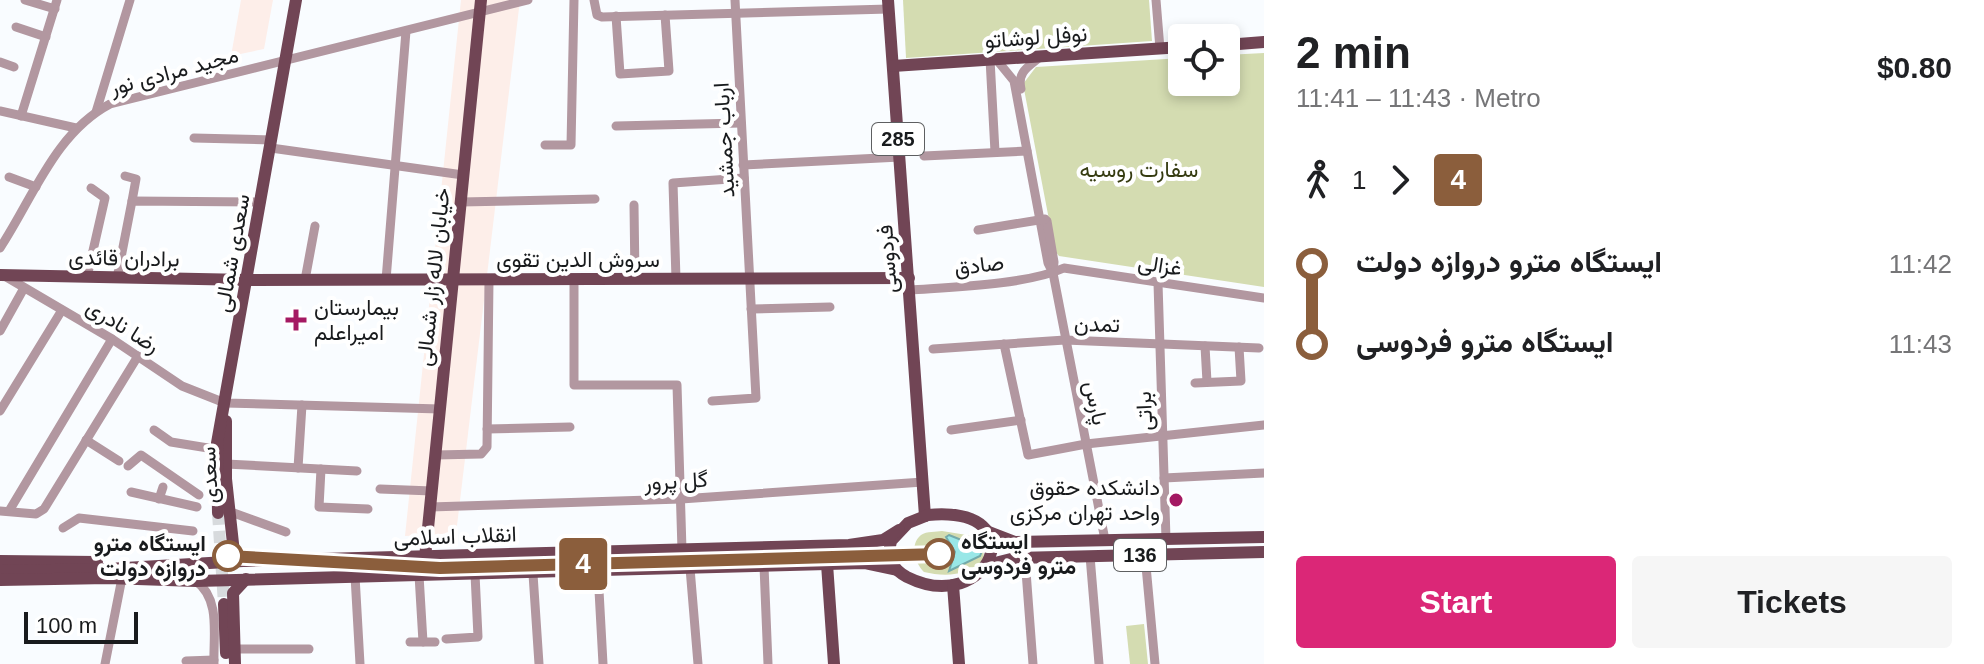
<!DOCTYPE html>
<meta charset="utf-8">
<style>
body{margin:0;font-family:Helvetica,Vazirmatn,sans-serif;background:#f6f6f6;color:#202124;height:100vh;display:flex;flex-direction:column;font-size:30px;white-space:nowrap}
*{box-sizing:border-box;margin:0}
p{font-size:26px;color:#757577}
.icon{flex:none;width:44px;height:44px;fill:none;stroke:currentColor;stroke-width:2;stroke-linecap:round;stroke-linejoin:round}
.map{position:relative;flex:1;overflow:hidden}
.side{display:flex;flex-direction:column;background:#fff;width:720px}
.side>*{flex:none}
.badge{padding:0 16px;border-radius:6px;font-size:28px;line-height:52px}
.buttons{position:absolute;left:1168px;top:24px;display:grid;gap:16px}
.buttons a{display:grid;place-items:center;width:72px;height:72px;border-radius:8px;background:#fff;box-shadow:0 4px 12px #0003;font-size:40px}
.scale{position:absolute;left:24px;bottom:20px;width:114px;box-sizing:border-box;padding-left:8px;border:4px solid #191b1d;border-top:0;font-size:22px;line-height:28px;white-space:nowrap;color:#191b1d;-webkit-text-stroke:6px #fff;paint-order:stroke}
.map>.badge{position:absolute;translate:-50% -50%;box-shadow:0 0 0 4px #fff}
.legs{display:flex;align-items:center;gap:12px;height:88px;padding:0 32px;font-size:26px}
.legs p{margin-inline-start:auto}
.headline{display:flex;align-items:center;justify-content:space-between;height:136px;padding:0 32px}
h1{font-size:44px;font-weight:700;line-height:60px}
.button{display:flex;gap:16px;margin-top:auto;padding:16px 32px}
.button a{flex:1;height:92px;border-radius:8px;background:#db2777;color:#fff;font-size:32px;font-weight:700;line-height:92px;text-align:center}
.button a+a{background:#f6f6f6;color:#202124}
ul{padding:0 32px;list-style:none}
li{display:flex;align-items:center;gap:28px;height:80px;font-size:30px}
li i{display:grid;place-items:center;width:12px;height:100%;margin:0 10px;background:currentColor}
li i::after{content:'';width:20px;height:20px;margin:-10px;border:6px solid;border-radius:50%;background:#fff}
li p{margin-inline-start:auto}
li:first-child i{background:linear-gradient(#0000 50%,currentColor 0)}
li:last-child i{background:linear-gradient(currentColor 50%,#0000 0)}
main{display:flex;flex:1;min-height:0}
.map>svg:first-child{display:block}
.commercial{fill:#fdeee9}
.green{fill:#d4dcb1}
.water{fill:#99e7e7;stroke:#73aaaa;stroke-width:2}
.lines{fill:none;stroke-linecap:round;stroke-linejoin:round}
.major-tunnel{stroke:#d7dadd;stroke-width:12;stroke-dasharray:12 6;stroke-linecap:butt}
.minor{stroke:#b297a0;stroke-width:9}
.major{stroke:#714555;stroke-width:12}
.line-1-casing{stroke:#fff;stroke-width:18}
.line-1{stroke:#8b5e3c;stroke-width:12}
.poi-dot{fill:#a41962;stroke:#fff;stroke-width:3}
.stop-1-dot{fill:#fff;stroke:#8b5e3c;stroke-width:4}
.labels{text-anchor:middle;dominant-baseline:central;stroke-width:8;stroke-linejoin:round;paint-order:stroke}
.shield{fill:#fff;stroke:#5e5f61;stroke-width:2}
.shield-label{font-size:20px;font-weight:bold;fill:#191b1d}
.street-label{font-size:22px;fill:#191b1d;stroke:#fff}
.park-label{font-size:22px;fill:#353b10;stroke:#fff}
.poi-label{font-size:22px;fill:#191b1d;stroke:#fff;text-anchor:start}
.stop-label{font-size:22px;font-weight:bold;fill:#191b1d;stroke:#fff;text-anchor:start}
</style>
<main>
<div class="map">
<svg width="1264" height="664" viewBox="0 0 1264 664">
<rect width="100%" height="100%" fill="#f9fcff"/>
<g class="commercial">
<polygon points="241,0 273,0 264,49 231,56"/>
<polygon points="461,0 520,0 456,534 405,536"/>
</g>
<g class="green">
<polygon points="903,0 1149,0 1152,41 906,58"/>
<polygon points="1264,53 1264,287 1059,256 1055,251 1023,84 1036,67 1182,58 1182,82 1226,82 1226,55"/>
<path d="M942,531L973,536L983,546L984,559C969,576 945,577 924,572C915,563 909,545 921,535C927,531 936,532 942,531Z"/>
<polygon points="1144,624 1148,664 1130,664 1126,626"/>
</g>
<polygon class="water" points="949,535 979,547 982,551 980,556 949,571 955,552 946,537"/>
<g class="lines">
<polyline class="major-tunnel" points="218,513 224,604"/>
<g class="minor">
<polyline points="25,0 55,9"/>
<polyline points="594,0 597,15 602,17 889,9"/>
<polyline points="1156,0 1160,49"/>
<polyline points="616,16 620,74 669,71 665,15"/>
<polyline points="16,27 46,37"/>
<polyline points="990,59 995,152"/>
<polyline points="996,59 1014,81 1048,263 1053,273 1105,540"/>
<polyline points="0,62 14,67"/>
<path d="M1021,89C1017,72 1028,67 1040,57"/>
<polyline points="0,111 76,128"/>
<polyline points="96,112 130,0"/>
<polyline points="21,116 57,0"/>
<polyline points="616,126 741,123"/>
<polyline points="194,138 272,140"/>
<polyline points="545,145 571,145 574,0"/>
<polyline points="271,148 463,175"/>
<polyline points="924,156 1027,151"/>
<polyline points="743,165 900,157"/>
<polyline points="125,176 136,179 132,201"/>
<polyline points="9,177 36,187"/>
<polyline points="461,202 595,199"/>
<polyline points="634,205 635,279"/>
<polyline points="1047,221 1054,262 1053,273"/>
<polyline points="978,230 1045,219"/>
<path d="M0,248C33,198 55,133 110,104L528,0"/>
<polyline points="3,275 112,339 182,386 225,403 440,409"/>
<polyline points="87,277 105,198 91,188"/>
<polyline points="117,278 132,201 261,202"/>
<polyline points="574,279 574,385 677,385 682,550"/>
<polyline points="676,279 673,183 744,178"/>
<polyline points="305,280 315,226"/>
<polyline points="386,280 406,31"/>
<polyline points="1158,283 1166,539"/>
<path d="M910,290C952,287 1026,285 1064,268L1264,298"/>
<polyline points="751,309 830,307"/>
<polyline points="0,331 24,288"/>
<polyline points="1004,344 1028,455 1086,444 1264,425"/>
<polyline points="1205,346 1207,382"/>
<polyline points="933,349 1065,340 1259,348"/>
<polyline points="1195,383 1241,381 1239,347"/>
<polyline points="712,401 756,398 735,0"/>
<polyline points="0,411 62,310"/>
<polyline points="487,429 570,427"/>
<polyline points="154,430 171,442 208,448"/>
<polyline points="951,430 1021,420"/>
<polyline points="86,440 119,461"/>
<polyline points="436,455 481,454 487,447 489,280"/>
<polyline points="226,464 357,471"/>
<polyline points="128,466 141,455 199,495"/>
<polyline points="298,468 302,405"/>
<polyline points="321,469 319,507 368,509"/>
<polyline points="1164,478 1264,473"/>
<polyline points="380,489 432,491"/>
<polyline points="131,492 197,507"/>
<polyline points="159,499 163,487"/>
<polyline points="430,507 681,499 923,482"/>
<polyline points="0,511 36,514 44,509 138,356"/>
<polyline points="9,511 112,339"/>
<polyline points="231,512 286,532"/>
<polyline points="63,528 79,518 193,531"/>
<polyline points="1145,555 1155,664"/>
<polyline points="1090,556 1099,664"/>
<polyline points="1025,558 1033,664"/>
<polyline points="764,566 768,664"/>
<polyline points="690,568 698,664"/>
<polyline points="598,572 603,664"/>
<polyline points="533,574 539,664"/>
<polyline points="419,575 423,642"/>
<polyline points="355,576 360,664"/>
<path d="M196,581C221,599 213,636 214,664"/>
<polyline points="446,639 478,637 475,574"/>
<polyline points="410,642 435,642"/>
<polyline points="234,649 309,649"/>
<polyline points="186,661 214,660"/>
<polyline points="105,664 121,583"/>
</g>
<g class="major">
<polyline points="888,0 925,516"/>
<polyline points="1226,45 1264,42"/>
<polyline points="893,66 1182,47"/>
<polyline points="0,275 248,280 909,278"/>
<polyline points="226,421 226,479 235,562"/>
<polyline points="218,513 217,443 296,0"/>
<path d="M928,515C1038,505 989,618 907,577C892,569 887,558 891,541L908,523Z"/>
<polyline points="989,532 1015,542 1264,537"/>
<polyline points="425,558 481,0"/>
<polyline points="0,561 97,562"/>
<polyline points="827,564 834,664"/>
<polyline points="987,565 1015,558 1264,552"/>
<polyline points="0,571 108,569 243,561 849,545 883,540 899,530"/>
<polyline points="0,580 108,578 196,581 864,563 897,570"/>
<polyline points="953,585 959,664"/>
<polyline points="224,604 226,653"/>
<polyline points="235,664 233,593 246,579"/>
</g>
</g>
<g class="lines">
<g class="line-1-casing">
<polyline id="line-1" points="228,556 440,568 939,554"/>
</g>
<use href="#line-1" class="line-1"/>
</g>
<g class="poi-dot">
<path d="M292 308h8v8h8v8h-8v8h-8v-8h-8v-8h8z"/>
<circle cx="1176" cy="500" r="8"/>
</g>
<g class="stop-1-dot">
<circle cx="939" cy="554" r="14"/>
<circle cx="228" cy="556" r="14"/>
</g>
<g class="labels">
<g class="shield">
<rect x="872" y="123" width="52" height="32" rx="6"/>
<rect x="1114" y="539" width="52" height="32" rx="6"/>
</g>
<g class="shield-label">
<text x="898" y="139">285</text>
<text x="1140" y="555">136</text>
</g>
<g class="street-label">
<text transform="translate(1036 37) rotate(-4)">نوفل لوشاتو</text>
<text transform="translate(174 71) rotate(-15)">مجید مرادی نور</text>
<text transform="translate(724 140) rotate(-93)">ارباب جمشید</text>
<text transform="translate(232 253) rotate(-80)">سعدی شمالی</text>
<text transform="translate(124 258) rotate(1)">برادران قائدی</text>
<text x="578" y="259">سروش الدین تقوی</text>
<text transform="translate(887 259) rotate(-94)">فردوسی</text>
<text transform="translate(979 265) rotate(-7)">صادق</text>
<text transform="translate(1160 265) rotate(9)">غزالی</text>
<text transform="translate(433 277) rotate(-84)">خیابان لاله زار شمالی</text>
<text transform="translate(1097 324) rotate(2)">تمدن</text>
<text transform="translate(123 326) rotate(32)">رضا نادری</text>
<text transform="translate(1096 403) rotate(78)">پارس</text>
<text transform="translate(1144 411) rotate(-92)">براتی</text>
<text transform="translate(209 475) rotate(-93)">سعدی</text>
<text transform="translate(676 481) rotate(-3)">گل پرور</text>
<text transform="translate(455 536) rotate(-2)">انقلاب اسلامی</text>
</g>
<g class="park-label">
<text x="1139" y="169">سفارت روسیه</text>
</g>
<g class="poi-label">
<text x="314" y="307">بیمارستان<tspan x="314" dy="25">امیراعلم</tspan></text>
<text x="1160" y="487" text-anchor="end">دانشکده حقوق<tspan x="1160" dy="25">واحد تهران مرکزی</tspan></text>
</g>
<g class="stop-label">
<text x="961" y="541">ایستگاه<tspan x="961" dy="25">مترو فردوسی</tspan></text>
<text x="206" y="543" text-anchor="end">ایستگاه مترو<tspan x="206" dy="25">دروازه دولت</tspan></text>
</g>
</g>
</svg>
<div class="buttons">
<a><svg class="icon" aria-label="locate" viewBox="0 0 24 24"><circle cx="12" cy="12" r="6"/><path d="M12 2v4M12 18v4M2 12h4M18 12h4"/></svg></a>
</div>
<div class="scale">100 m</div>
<b class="badge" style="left:583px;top:564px;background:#8b5e3c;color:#fff">4</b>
</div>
<section class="side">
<div class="headline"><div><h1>2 min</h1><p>11:41 – 11:43 · Metro</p></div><b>$0.80</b></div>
<div class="legs"><svg class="icon" aria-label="walk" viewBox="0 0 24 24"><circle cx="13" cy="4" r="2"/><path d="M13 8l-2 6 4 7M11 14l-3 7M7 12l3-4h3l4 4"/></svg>1<svg class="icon" aria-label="forward" viewBox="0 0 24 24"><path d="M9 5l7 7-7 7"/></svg><b class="badge" style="background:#8b5e3c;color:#fff">4</b></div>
<ul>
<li><i style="color:#8b5e3c"></i><b>ایستگاه مترو دروازه دولت</b><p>11:42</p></li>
<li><i style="color:#8b5e3c"></i><b>ایستگاه مترو فردوسی</b><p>11:43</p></li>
</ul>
<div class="button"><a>Start</a><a>Tickets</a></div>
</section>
</main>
